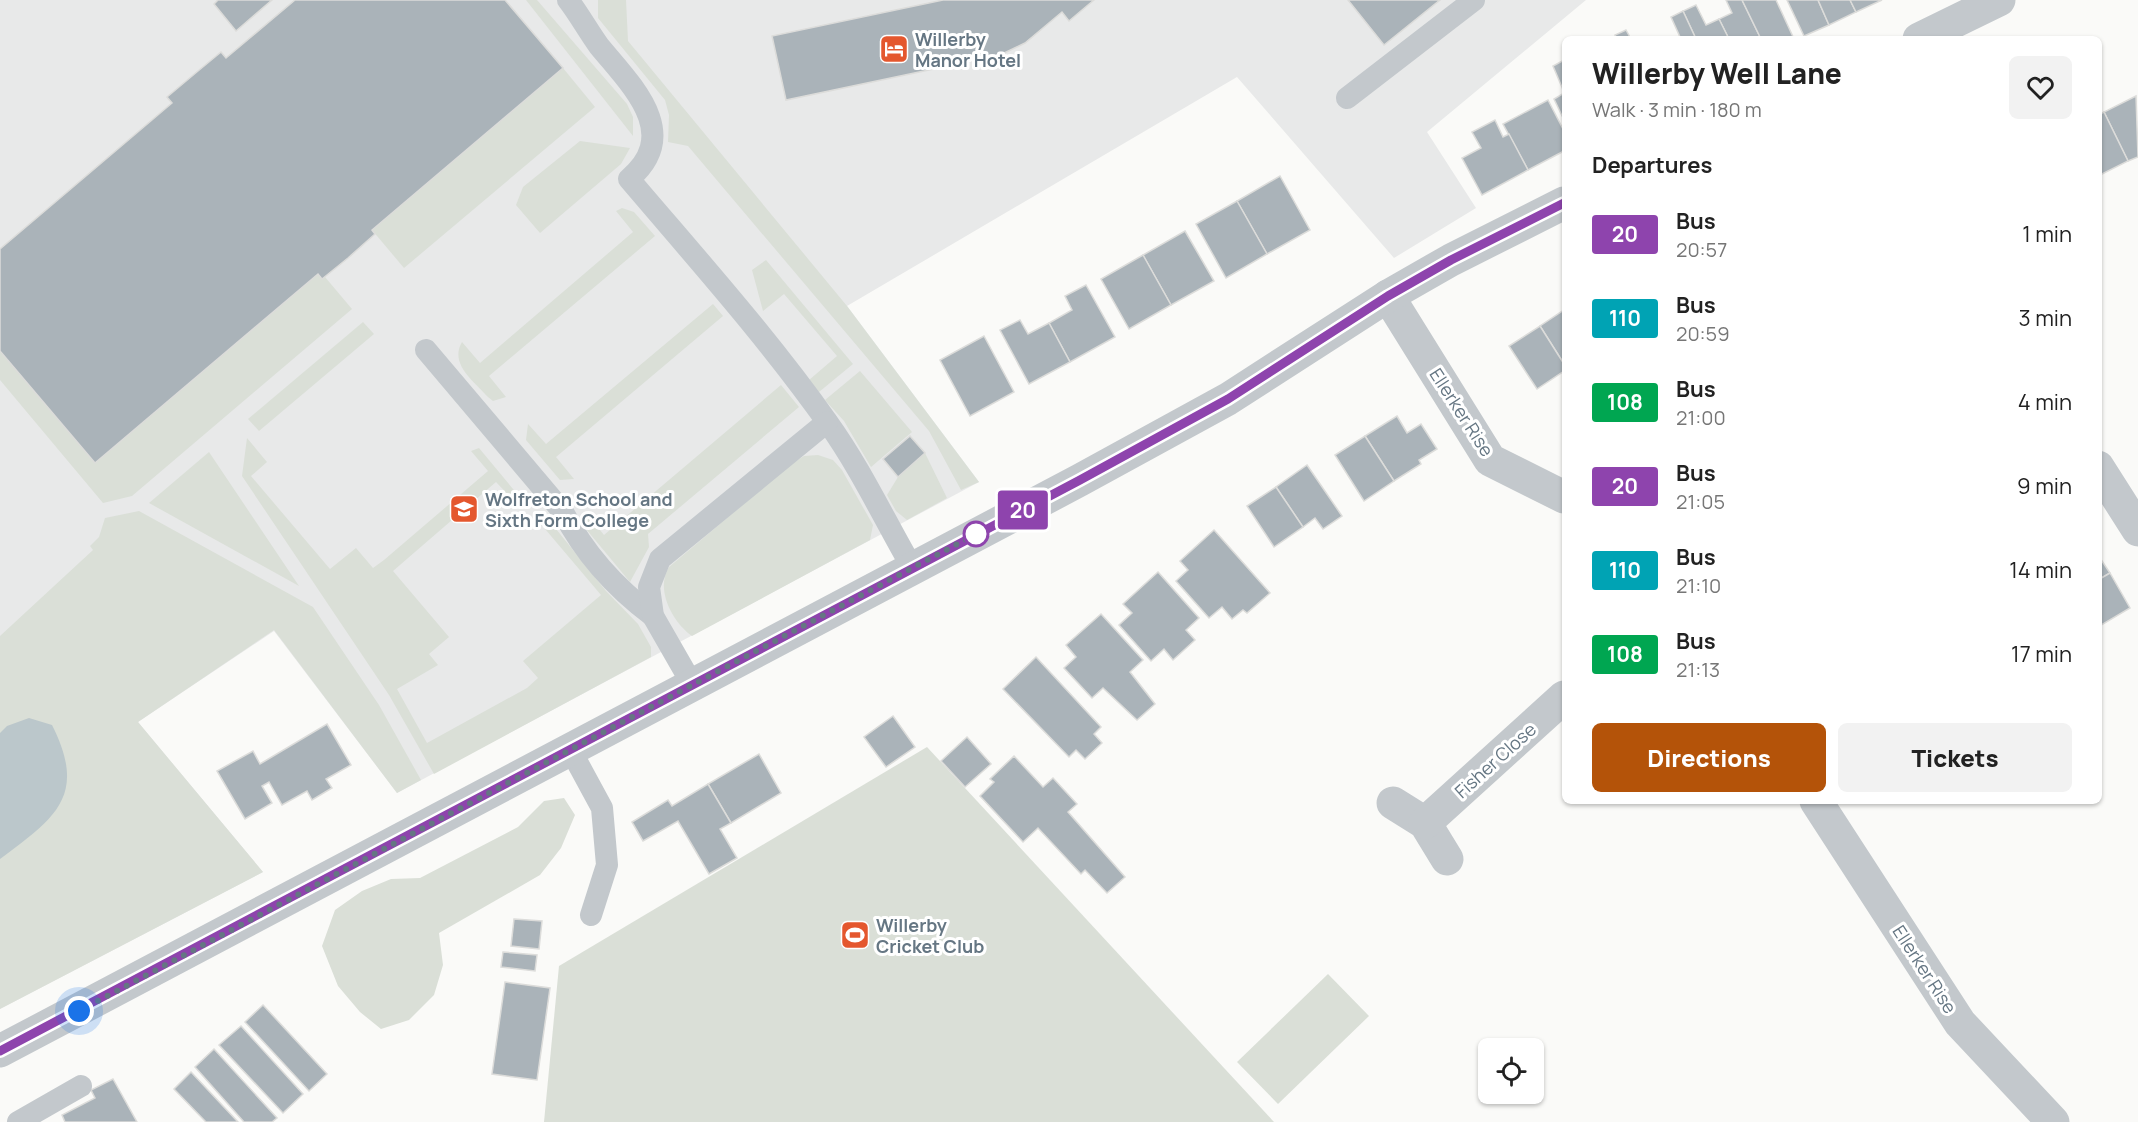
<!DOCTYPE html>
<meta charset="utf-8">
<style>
body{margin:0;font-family:Manrope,sans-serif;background:#f2f2f2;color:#222;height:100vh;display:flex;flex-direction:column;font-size:22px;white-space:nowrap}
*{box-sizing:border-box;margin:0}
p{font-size:20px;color:#767676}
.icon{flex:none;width:33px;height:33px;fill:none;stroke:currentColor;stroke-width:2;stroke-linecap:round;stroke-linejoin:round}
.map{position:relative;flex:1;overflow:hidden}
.drawer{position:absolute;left:1562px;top:36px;width:540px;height:768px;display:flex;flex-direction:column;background:#fff;border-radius:9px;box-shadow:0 2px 4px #0004}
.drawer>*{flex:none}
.badge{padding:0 12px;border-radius:4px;font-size:21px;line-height:39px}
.fabs{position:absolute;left:1478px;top:1038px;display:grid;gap:12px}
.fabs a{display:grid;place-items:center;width:66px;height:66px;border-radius:9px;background:#fff;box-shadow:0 2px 4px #0004;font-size:30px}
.you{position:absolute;width:30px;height:30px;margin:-15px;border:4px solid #fff;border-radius:50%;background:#1a73e8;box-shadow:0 0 0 9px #1a73e833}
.map>.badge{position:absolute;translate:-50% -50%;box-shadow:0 0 0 3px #fff}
h2{padding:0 30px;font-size:22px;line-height:54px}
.round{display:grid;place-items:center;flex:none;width:63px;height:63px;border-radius:9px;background:#f2f2f2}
.headline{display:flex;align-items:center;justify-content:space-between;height:102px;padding:0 30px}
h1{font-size:28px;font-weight:800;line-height:45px}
.primary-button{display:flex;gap:12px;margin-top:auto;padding:12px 30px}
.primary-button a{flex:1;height:69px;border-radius:9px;background:#b45309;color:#fff;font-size:24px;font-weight:800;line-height:69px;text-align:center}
.primary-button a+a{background:#f2f2f2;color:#222}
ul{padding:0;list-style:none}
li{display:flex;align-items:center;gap:18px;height:84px;padding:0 30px}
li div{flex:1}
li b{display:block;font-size:22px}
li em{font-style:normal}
li .badge{min-width:66px;font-weight:700;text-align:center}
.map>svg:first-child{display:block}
.built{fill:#e8e9e9}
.green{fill:#dadfd7}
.water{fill:#bbc7cb}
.building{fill:#aab3b9;stroke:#dcdcda;stroke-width:1.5}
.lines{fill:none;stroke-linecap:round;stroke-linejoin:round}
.lane{stroke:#c3c8cc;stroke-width:22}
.street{stroke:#c3c8cc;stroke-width:33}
.line-casing{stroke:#fff;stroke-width:14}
.line{stroke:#8e44ad;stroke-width:9}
.walk{stroke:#657683;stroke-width:6;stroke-dasharray:0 10.8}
.stop-dot{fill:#fff;stroke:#8e44ad;stroke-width:3}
.labels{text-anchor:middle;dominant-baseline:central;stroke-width:6;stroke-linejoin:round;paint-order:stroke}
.poi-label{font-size:18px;font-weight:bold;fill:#657683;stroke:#fff;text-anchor:start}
.street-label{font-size:18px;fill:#657683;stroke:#fff}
</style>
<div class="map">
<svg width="2138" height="1122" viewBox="0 0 2138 1122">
<rect width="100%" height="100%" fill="#fafaf8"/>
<polygon class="built" points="0,0 1586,0 1427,132 1476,208 1394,258 1237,77 847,306 979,482 397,793 274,631 138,722 263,872 0,1009"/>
<g class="green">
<polygon points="526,0 537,0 627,104 633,117 633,136"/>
<polygon points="598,0 626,0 628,41 847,306 979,482 961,490 929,431 688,146 668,142 669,115 665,100 598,18"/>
<polygon points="563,68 595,107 404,268 372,230"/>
<polygon points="580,141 630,148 621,164 540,233 516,205 523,187"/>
<path d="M622,208L634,212L655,236L489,376L506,397L493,401L488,397C474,381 449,364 462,342L480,363L633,232L616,211Z"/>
<polygon points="766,260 853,364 819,392 809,380 837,356 784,294 763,311 752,270"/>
<polygon points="318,274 322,279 325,277 352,309 132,496 103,503 0,380 0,351 95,463"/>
<polygon points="713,304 723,316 556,457 574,479 560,480 526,440 528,424 546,444"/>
<polygon points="363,322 374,334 259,431 248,419"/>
<polygon points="860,371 912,432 871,467 844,421 825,400"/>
<polygon points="781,385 799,407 648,534 649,547 630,582 586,529 585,518 587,514 604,535"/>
<polygon points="247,438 267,462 251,476 330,569 356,548 373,568 384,560 488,471 471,451 479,448 518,495 514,501 496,482 393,571 449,637 429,654 438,665 397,689 427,743 527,688 538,678 523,661 601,595 540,523 544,521 552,524 606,591 638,624 651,647 651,657 434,774 389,695 242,476"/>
<polygon points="209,452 299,586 149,503"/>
<polygon points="925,453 947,498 907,520 896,511 887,495 898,477"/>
<path d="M818,455L833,460L842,470L873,525L870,540L692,636C672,622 655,589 669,567L791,464L804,456Z"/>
<polygon points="139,511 313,607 379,705 421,780 397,793 274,630 138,722 263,872 0,1009 0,636 93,550 90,546 99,537 105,518"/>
<polygon points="927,747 1274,1122 544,1122 559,966"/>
<polygon points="564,798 575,815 561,848 540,875 439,933 443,965 434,995 409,1020 381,1029 360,1012 338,986 322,946 335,910 362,891 391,879 420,878 518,827 544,801"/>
<polygon points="1328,974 1369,1016 1278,1104 1237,1062"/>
</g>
<path class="water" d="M29,718L52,725C88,796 55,818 0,859V733L7,726Z"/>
<g class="building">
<polygon points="218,0 272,0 236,31 214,4"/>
<polygon points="295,0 505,0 563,68 372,230 375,234 348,258 322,279 318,274 95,463 0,351 0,249 172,103 167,97 198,71 221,52 226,58"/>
<polygon points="943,0 1094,0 1069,21 1062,12 1025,43 1000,55 786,100 772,36"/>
<polygon points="1348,0 1440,0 1384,45"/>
<polygon points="1726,0 1742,0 1761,39 1729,39 1719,19 1732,13"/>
<polygon points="1742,0 1776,0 1794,39 1761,39"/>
<polygon points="1787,0 1818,0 1829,25 1804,36"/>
<polygon points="1818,0 1850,0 1856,12 1829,25"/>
<polygon points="1850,0 1882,0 1856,12"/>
<polygon points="1696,5 1706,25 1719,19 1729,39 1696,39 1683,11"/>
<polygon points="1683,11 1696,39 1676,39 1680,37 1671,17"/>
<polygon points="1626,30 1631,39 1617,39 1615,35"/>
<polygon points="1564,60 1564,92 1553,66"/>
<polygon points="1564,93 1564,120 1554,99"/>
<polygon points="2136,96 2138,157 2128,161 2104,112"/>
<polygon points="1548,100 1564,131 1564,151 1528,170 1503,124"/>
<polygon points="2104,112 2128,161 2100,175 2098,115"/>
<polygon points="1495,120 1503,137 1509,134 1528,170 1482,195 1462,158 1481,148 1472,132"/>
<polygon points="1280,176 1310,230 1267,254 1237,201"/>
<polygon points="1237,201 1267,254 1226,278 1196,224"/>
<polygon points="1185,231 1214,281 1171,305 1143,255"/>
<polygon points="1143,255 1171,305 1129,329 1101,279"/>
<polygon points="1086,285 1115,337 1070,362 1049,323 1072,310 1065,296"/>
<polygon points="1564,310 1564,364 1540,326"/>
<polygon points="1020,320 1028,334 1049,323 1070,362 1029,384 1000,330"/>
<polygon points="1540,326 1564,364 1564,371 1537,389 1509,346"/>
<polygon points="984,336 1014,392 970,416 940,360"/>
<polygon points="1397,416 1407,433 1421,424 1437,449 1419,460 1421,464 1394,481 1365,436"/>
<polygon points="910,436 925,453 898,477 883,459"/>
<polygon points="1365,436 1394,481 1364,501 1335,455"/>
<polygon points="1307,465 1342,516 1323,529 1315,518 1303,527 1276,487"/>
<polygon points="1276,487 1303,527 1274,547 1247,506"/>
<polygon points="1214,530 1270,593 1247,613 1243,610 1232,619 1222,607 1209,618 1176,581 1188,570 1180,561"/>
<polygon points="2098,555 2110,573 2098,580"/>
<polygon points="1158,572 1199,618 1186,630 1195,640 1173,660 1164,649 1151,661 1119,625 1132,613 1123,604"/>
<polygon points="2110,573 2130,608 2098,627 2098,580"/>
<polygon points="1101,614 1143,660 1130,672 1155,704 1137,720 1103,688 1092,698 1064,668 1076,657 1066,645"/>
<polygon points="1036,657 1101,727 1094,734 1102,743 1085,759 1076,750 1069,757 1003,689"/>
<polygon points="893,716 915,747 886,767 864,737"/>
<polygon points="327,724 351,765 326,779 332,788 312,800 307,791 282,805 269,782 262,786 272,803 245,819 217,771 253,751 260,764"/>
<polygon points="967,737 991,764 965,787 941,761"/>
<polygon points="759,754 781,793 731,823 708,784"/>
<polygon points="1014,756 1043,787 1053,778 1077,804 1068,812 1125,877 1107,893 1085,870 1081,874 1038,828 1023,842 980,796 994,782 990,779"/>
<polygon points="708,784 731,823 720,829 737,858 709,874 678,821 643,841 632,822 668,800 672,806"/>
<polygon points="514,919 542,921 539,949 511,946"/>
<polygon points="503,952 537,955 535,971 501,967"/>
<polygon points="505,982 550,988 537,1080 492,1074"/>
<polygon points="263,1005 327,1074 309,1091 245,1022"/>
<polygon points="241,1026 303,1094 283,1113 219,1045"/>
<polygon points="214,1049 277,1118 272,1122 244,1122 195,1067"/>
<polygon points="191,1072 238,1122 206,1122 174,1089"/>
<polygon points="113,1079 137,1122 65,1122 62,1115 95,1098 91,1090"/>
</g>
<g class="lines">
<g class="lane">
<path d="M568,0C579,14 588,31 599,46C631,85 683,133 629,179C697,259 767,337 828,423C861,469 885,521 913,569"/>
<polyline points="1347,98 1474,0"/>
<path d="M426,350L563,512C584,553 617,589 653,616"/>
<polyline points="692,684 653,616 649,587 660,559 827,422"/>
<polyline points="570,749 602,808 607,865 591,915"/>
<polyline points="18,1122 81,1086"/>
</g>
<g class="street">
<polyline points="1919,39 1999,0"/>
<polyline points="1388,296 1490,460 1564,497"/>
<polyline points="2098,467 2138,530"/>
<polyline points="1816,801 1960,1023 2053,1122"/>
<polyline points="1393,803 1425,823 1447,859"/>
<polyline points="1425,823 1564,697"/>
<polyline points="0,1051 1080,480 1228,399 1388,296 1451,260 1564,203"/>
</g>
</g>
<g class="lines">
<g class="line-casing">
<polyline id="line" points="0,1051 1080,480 1228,399 1388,296 1451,260 1564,203"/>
</g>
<use href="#line" class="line"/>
<polyline class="walk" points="79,1011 980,532 976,534"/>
</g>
<defs>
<g id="hotel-square" transform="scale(1.5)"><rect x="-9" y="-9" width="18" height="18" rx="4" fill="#e4572e" stroke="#fff"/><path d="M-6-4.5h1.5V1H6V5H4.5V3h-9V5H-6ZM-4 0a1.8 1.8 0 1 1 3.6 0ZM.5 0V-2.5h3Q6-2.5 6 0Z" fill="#fff"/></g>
<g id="school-square" transform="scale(1.5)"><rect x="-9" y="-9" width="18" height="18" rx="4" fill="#e4572e" stroke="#fff"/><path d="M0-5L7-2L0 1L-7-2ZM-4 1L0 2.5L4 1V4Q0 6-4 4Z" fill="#fff"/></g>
<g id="stadium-square" transform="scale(1.5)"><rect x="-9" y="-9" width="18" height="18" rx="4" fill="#e4572e" stroke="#fff"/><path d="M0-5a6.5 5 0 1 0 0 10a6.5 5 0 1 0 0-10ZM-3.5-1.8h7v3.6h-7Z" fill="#fff"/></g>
</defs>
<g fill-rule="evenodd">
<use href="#hotel-square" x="894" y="49"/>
<use href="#school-square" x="464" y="509"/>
<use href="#stadium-square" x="855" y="935"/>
</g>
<circle class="stop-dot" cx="976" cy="534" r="12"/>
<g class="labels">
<g class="poi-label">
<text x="915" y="39">Willerby<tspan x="915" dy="21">Manor Hotel</tspan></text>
<text x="485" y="499">Wolfreton School and<tspan x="485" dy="21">Sixth Form College</tspan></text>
<text x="876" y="925">Willerby<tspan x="876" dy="21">Cricket Club</tspan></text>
</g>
<g class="street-label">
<text transform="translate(1462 412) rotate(57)">Ellerker Rise</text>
<text transform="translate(1495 760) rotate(-42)">Fisher Close</text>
<text transform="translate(1925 969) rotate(57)">Ellerker Rise</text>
</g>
</g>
</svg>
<div class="fabs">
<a><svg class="icon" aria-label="locate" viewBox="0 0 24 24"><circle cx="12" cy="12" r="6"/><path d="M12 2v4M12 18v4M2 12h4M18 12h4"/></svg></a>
</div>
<div class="you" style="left:79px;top:1011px"></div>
<b class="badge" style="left:1023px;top:510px;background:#8e44ad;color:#fff">20</b>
<section class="drawer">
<div class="headline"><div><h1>Willerby Well Lane</h1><p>Walk · 3 min · 180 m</p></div><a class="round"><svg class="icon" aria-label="heart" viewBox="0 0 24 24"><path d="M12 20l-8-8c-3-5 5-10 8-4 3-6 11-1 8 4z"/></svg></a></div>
<h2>Departures</h2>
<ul>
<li><span class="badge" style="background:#8e44ad;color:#fff">20</span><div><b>Bus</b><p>20:57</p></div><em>1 min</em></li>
<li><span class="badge" style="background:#00a3b4;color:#fff">110</span><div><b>Bus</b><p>20:59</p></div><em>3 min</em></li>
<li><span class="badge" style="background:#00a651;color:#fff">108</span><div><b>Bus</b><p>21:00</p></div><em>4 min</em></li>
<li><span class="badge" style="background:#8e44ad;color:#fff">20</span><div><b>Bus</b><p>21:05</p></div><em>9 min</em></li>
<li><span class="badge" style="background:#00a3b4;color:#fff">110</span><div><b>Bus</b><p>21:10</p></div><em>14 min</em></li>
<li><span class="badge" style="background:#00a651;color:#fff">108</span><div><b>Bus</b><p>21:13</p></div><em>17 min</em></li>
</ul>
<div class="primary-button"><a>Directions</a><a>Tickets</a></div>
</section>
</div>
